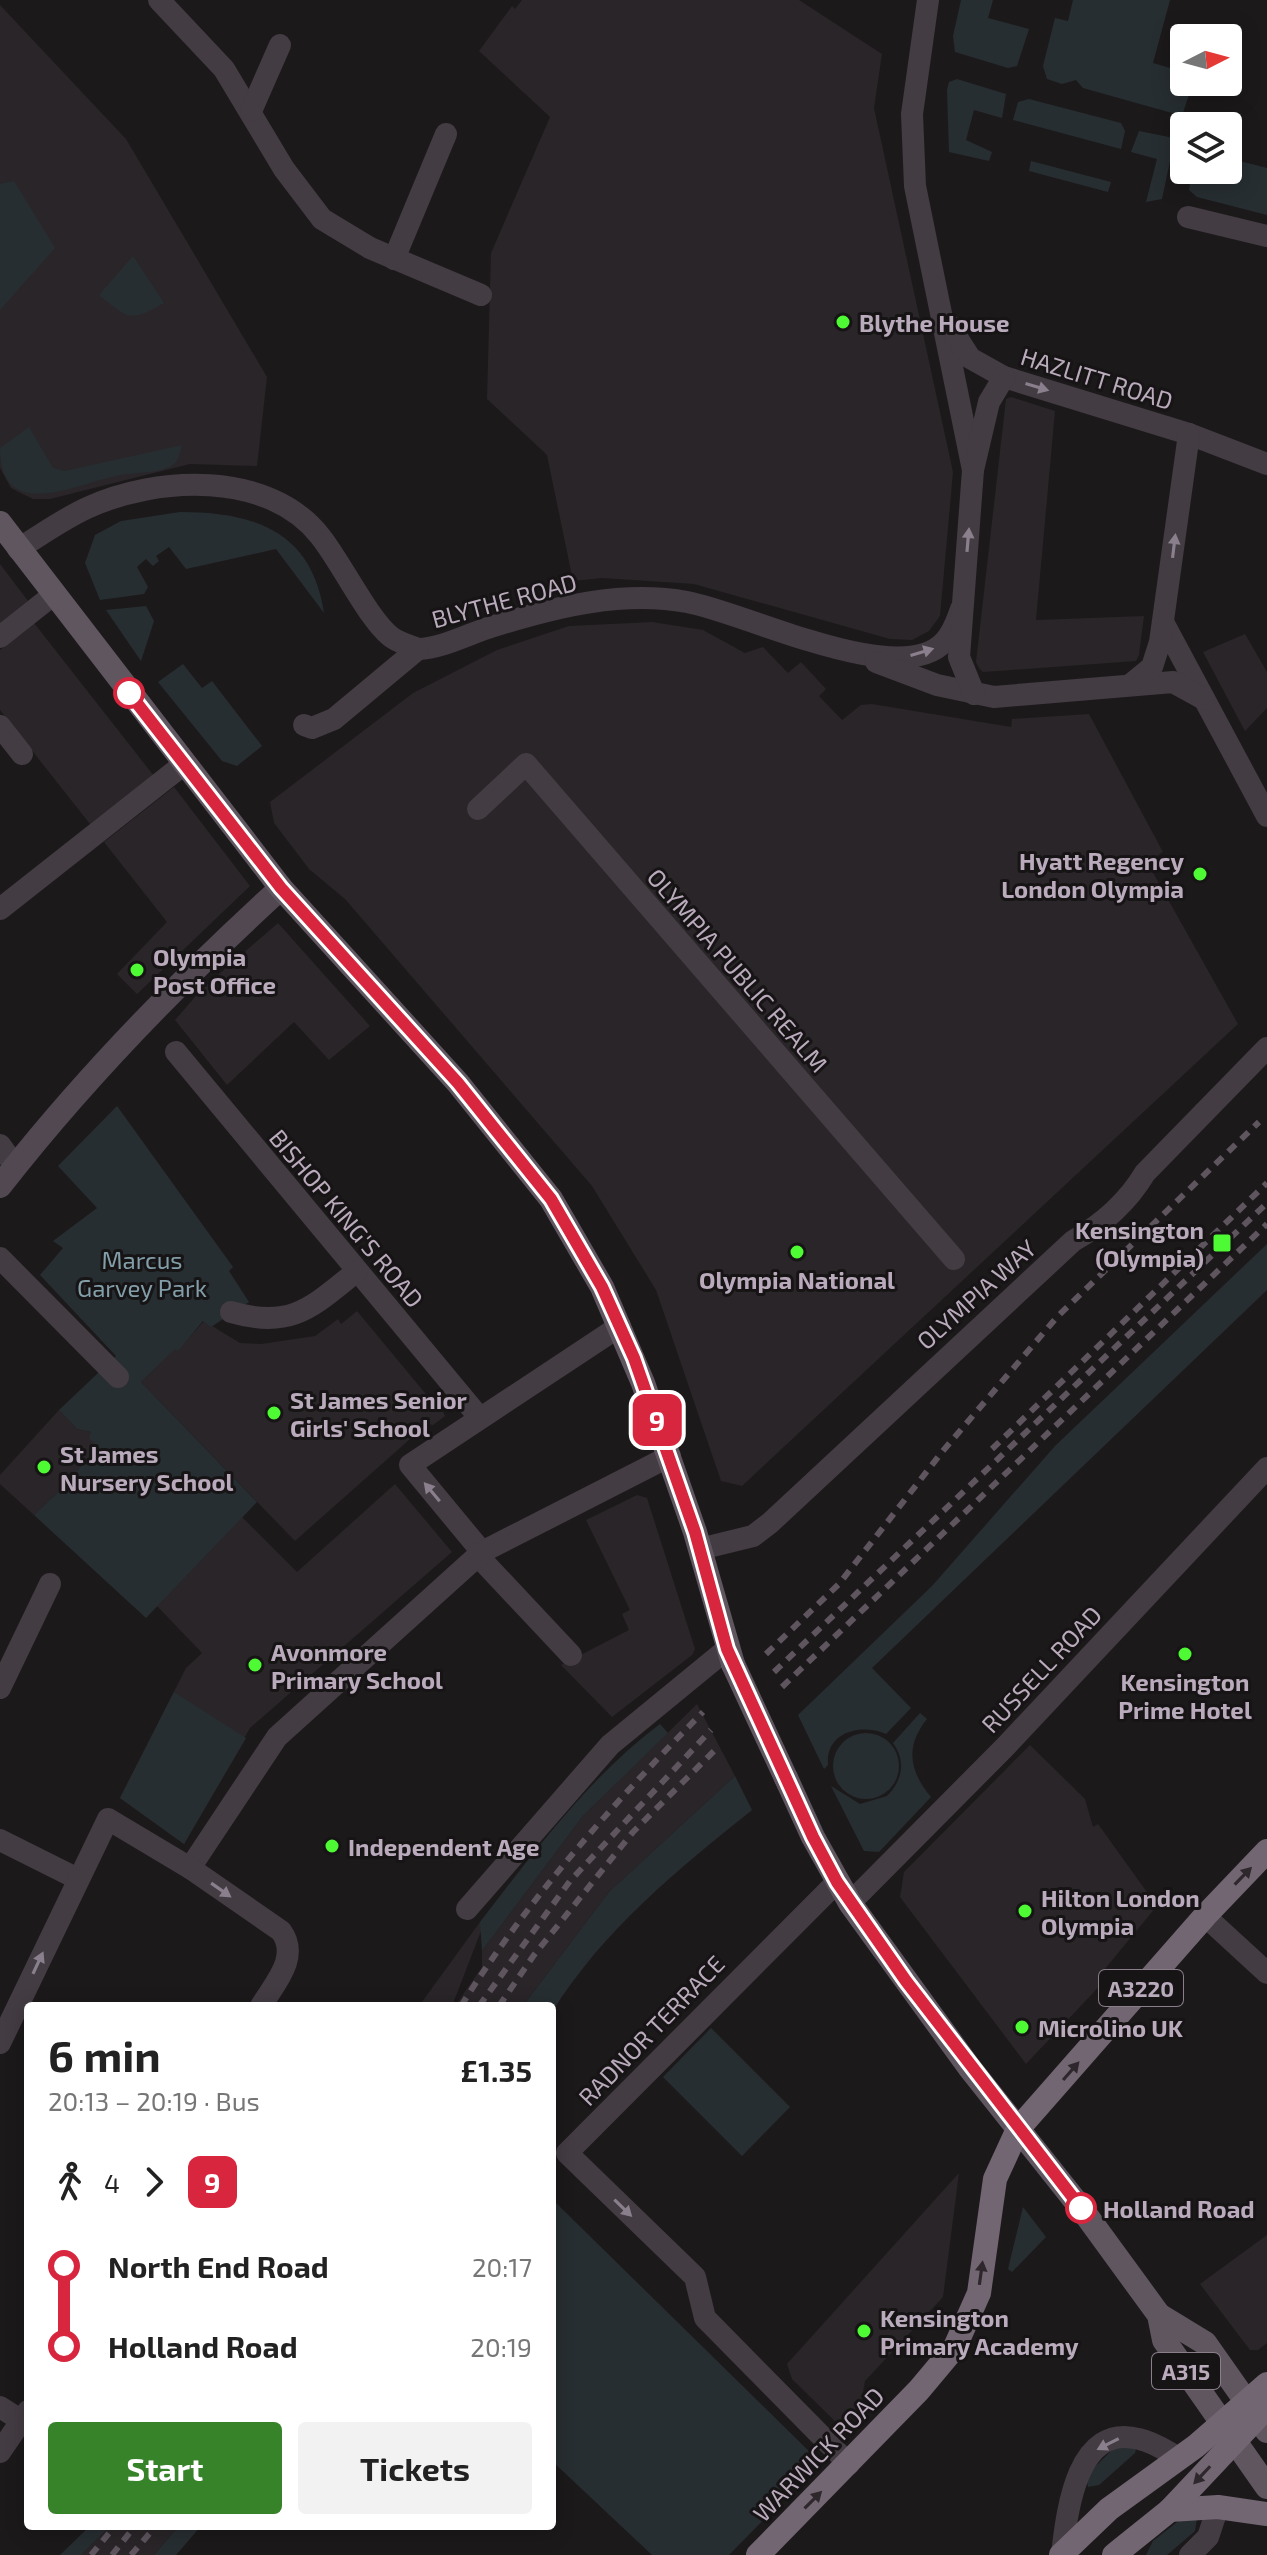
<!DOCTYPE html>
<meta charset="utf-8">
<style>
body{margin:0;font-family:"Exo 2",sans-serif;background:#f2f2f2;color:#222;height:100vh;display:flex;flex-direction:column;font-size:30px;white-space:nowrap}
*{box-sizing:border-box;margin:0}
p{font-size:26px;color:#767676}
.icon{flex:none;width:44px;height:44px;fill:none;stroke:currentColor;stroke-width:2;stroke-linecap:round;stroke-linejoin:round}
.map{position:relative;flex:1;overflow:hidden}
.details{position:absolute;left:24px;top:2002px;width:532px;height:528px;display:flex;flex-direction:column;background:#fff;border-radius:8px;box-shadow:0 4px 20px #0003}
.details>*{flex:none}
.badge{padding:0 16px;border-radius:12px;font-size:28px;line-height:52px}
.needle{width:52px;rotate:84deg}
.controls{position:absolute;left:1170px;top:24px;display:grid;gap:16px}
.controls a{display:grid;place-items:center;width:72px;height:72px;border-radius:8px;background:#fff;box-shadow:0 4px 20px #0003;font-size:40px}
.map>.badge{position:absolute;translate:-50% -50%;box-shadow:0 0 0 4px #fff}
.legs{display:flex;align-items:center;gap:12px;height:88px;padding:0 24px;font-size:26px}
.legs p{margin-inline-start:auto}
.overview{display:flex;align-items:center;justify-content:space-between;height:136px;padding:0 24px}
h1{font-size:44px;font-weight:700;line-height:60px}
.cta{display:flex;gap:16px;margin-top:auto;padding:16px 24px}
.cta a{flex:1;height:92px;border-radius:8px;background:#36832a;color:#fff;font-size:32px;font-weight:700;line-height:92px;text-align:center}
.cta a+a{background:#f2f2f2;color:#222}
ul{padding:0 24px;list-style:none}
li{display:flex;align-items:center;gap:28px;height:80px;font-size:30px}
li i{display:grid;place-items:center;width:12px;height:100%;margin:0 10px;background:currentColor}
li i::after{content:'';width:20px;height:20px;margin:-10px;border:6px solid;border-radius:50%;background:#fff}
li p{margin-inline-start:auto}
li:first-child i{background:linear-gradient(#0000 50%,currentColor 0)}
li:last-child i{background:linear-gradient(currentColor 50%,#0000 0)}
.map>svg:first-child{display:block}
.built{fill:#292528}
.green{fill:#272e31}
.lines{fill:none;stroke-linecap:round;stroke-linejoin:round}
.street{stroke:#433c43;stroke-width:22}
.secondary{stroke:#514851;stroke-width:24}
.primary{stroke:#605660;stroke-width:24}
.highway{stroke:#726672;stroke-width:24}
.rail{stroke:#5e555e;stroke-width:6;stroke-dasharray:10 8;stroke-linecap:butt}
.primary-bridge{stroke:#605660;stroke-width:24}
.oneway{fill:#8a7f8c}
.oneway2{fill:#2e282d}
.line-1-casing{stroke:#fff;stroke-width:18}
.line-1{stroke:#d7263d;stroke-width:12}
.poi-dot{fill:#4efa33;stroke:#171416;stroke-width:3}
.stop-1-dot{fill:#fff;stroke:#d7263d;stroke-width:4}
.labels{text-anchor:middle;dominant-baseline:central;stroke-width:6;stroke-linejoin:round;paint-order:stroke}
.shield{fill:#171416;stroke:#897e8a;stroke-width:2}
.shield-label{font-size:22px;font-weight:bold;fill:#baabbc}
.poi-label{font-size:24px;font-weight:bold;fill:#baabbc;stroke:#171416;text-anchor:start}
.street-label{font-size:24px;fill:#baabbc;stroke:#171416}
.park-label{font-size:24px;fill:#829ea8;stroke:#171416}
.stop-label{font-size:24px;font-weight:bold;fill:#baabbc;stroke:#171416;text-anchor:start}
</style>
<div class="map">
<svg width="1267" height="2555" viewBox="0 0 1267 2555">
<rect width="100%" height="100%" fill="#1c191b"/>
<g class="built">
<polygon points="522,0 799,0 882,54 874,108 953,472 940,616 929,631 912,640 890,639 694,584 602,578 573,581 547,455 487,399 491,253 550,117 479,51 512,6 515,9"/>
<polygon points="0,5 126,139 267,377 257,466 190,464 50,499 33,499 11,488 0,468"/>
<polygon points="1011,397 1055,411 1036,620 1144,616 1139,655 1136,661 983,672 979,668 976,662 1006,399"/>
<polygon points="0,564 28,601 0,624"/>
<polygon points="652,622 703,630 745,653 763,647 788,673 801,662 826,689 819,696 842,720 861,705 872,704 1011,727 1012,719 1089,714 1163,852 1147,862 1238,1024 742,1486 721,1481 656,1290 592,1186 345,899 309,869 274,823 270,802 413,693 497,650 569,626"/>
<polygon points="34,623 154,776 90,824 0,710 0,650"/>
<polygon points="1245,634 1267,672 1267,708 1245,731 1203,652"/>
<polygon points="174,787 250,886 137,994 117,974 167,922 104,842"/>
<polygon points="278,923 370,1026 329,1060 294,1022 227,1085 175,1020 202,989"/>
<polygon points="357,1311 430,1399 437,1399 445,1416 433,1425 427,1424 295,1541 141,1382 175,1348 178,1350 204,1321 240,1343 261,1344 315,1336 338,1319 341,1324"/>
<polygon points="59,1410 77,1429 91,1432 99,1448 68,1481 66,1493 58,1492 34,1515 0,1484 0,1475"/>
<polygon points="395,1484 452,1552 250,1728 184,1844 120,1798 186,1668 202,1653 157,1606 242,1517 297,1572"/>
<polygon points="637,1495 647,1498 695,1649 692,1655 612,1717 561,1665 629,1630 622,1614 630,1610 586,1520"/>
<polygon points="697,1704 735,1776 609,1892 523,2006 455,2006 482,1967 482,1951 583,1816"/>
<polygon points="1030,1745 1085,1799 1093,1827 1098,1824 1157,1906 1104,1970 1110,1975 1026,2064 900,1897 904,1872"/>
<polygon points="480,1922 483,1926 452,2006 419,2006"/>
<polygon points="959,2173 943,2297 865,2381 860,2408 841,2427 792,2379 787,2364"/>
<polygon points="1267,2235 1267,2343 1258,2350 1250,2350 1200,2284"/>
<polygon points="110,2526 179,2526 154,2555 81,2555"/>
</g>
<g class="green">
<polygon points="961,0 993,0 988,18 1029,29 1017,66 1008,68 955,52 953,36"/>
<polygon points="1073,0 1170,0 1153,63 1184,72 1184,82 1193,82 1183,113 1172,113 1083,88 1076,80 1062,84 1047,79 1043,66 1055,18 1068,21"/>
<polygon points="957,79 1006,94 1002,118 974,110 966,140 992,152 989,161 949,152 947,90 949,82"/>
<polygon points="1029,99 1121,123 1125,131 1121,149 1013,120 1018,102"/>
<polygon points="1139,131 1169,137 1174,142 1162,199 1146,202 1157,159 1131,152"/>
<polygon points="1228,158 1267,168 1267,215 1197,197 1189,190 1192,170 1228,170"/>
<polygon points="1031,161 1111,182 1108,192 1029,171"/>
<polygon points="14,181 55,248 0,310 0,184"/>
<path d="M133,256L164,303C129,323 129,319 99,295Z"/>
<path d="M29,427L53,468L65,471L182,445C180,452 179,462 171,466C157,474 133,472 116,476C76,484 0,524 0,448Z"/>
<path d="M180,512C254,512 312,531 324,613L276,549L186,569L169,547L156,556L159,561L153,566L146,559L137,567L148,587L144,594L100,600L85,563L95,535L121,521Z"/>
<polygon points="146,606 154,621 141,661 106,610"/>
<polygon points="183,664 202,688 212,681 262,746 237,766 222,761 158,682"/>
<polygon points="117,1106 233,1267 229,1271 249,1302 211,1327 203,1321 178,1351 175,1349 141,1382 257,1502 146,1618 34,1515 58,1492 66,1493 67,1481 99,1448 89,1438 91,1432 77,1429 59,1410 116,1356 40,1275 63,1248 53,1241 97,1208 58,1166"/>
<path d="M1267,1244V1290L872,1668L911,1708L886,1734C861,1723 825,1732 828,1765L824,1769L798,1715L932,1586L1055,1446Z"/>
<polygon points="174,1692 246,1738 184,1844 120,1798"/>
<path d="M920,1713L927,1719C905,1746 909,1771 931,1797L879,1852L864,1851L831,1786L860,1804L887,1796C903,1780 906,1761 893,1743Z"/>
<path d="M660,1724L668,1733L583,1816L482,1951L480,1922C535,1851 588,1778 660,1724Z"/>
<circle cx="866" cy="1766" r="33"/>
<path d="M735,1776L752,1810C677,1870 604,1929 552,2012V2006H523L609,1892Z"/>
<polygon points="711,2028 790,2107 742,2156 663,2077"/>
<polygon points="552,2199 820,2462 729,2555 652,2555 552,2461"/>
<polygon points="1023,2207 1046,2237 1012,2272 1008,2269"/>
<polygon points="1122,2440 1136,2449 1135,2453 1099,2485 1088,2487 1086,2476"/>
<polygon points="1185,2516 1197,2518 1195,2531 1167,2555 1146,2555 1153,2541"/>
<polygon points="90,2526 110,2526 81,2555 60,2555"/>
<polygon points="179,2526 201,2526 176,2555 154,2555"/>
</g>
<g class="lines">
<g class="street">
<polyline points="159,0 224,69 284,169 322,219 370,248 481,295"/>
<polyline points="928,0 912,114 915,186 973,470"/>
<polyline points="251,111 280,45"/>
<polyline points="1188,217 1267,236"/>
<polyline points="394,259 446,134"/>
<polyline points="949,325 970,358 1004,377 1189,434 1267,464"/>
<path d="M18,549C41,535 63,519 87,508C156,476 268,470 320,536C341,562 367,617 390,636C398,643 409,645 418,649C444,648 470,633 494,626C555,607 623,590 687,602C744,612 899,690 944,642C953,633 957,620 961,609"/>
<polyline points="1164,624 1267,816"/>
<polyline points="0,637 53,595"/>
<polyline points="876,662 937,685 994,697 1173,682 1204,699"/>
<polyline points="1130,685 1152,667 1160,642 1189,434"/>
<polyline points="974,694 959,657 973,470 989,402 1004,377"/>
<polyline points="304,725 312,728 334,719 418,649"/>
<polyline points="0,726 22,754"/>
<polyline points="478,809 526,764 954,1259"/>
<polyline points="0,909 184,764"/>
<polyline points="176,1052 479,1417"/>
<polyline points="0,1145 15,1166"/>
<polyline points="0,1258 118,1377"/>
<path d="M231,1312C292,1330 313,1306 357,1271"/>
<path d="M700,1549L753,1536L770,1523L1073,1241C1103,1224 1127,1203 1145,1173L1267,1048"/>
<polyline points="482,1552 410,1465 620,1326"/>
<polyline points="478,1556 571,1655"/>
<polyline points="0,1688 50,1584"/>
<polyline points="0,1840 78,1879"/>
<polyline points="190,1868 277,1737 482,1552 670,1456"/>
<polyline points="837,1882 567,2153 695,2277 705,2318 849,2464"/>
<polyline points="850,1903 1005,1747 1267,1468"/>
<polyline points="467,1909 610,1745 727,1649"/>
<polyline points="1205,1916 1267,1973"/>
<path d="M0,2043L108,1819L190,1868L281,1931C300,1957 275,1983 261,2006"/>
<polyline points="0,2407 22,2421"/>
<polyline points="0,2452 28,2411"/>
<path d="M1062,2554C1067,2513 1076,2422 1139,2439C1154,2442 1166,2451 1179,2458"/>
<polyline points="1190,2555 1208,2537 1218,2507"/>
</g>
<path class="secondary" d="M0,1186C84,1078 180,980 281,888"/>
<g class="primary">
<polyline points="0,523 281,888 458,1083 551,1199 602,1287 643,1383 695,1532 733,1664"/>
<polyline points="786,1778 813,1837 850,1903 969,2067 1081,2208 1159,2315 1164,2340 1267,2487"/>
<polyline points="1159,2315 1205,2343 1267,2431"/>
</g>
<g class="highway">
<polyline points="1170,2510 1218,2507 1267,2514"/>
<polyline points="758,2555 919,2390 955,2347 979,2293 995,2179 1018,2129 1205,1916 1267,1851"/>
<polyline points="1061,2555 1109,2509 1196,2446 1267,2384"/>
<polyline points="1114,2555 1170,2510 1267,2407"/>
</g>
<g class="rail">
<polyline points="992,1449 1267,1183"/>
<polyline points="766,1654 839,1584 942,1452 1057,1317 1259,1122"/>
<polyline points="774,1672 1267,1203"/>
<polyline points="782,1687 1267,1224"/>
<path d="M461,2006C528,1899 614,1802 703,1712"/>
<polyline points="479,2006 570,1881 711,1730"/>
<polyline points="499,2006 534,1955 633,1832 719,1746"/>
<polyline points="91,2555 115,2526"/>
<polyline points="112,2555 135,2526"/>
<polyline points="131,2555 156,2526"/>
</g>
<polyline class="primary-bridge" points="733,1664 786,1778"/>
</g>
<defs><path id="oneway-solid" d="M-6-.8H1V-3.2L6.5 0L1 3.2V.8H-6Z" transform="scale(2)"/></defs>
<g class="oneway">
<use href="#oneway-solid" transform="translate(1037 387) rotate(17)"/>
<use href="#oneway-solid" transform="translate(968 540) rotate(-85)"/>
<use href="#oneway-solid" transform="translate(1174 546) rotate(-83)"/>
<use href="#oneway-solid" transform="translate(922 652) rotate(-17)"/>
<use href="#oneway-solid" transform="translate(432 1492) rotate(-130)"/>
<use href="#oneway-solid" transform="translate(221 1890) rotate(35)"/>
<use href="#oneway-solid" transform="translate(38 1963) rotate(-65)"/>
<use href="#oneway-solid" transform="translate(623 2208) rotate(44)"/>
<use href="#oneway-solid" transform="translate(1108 2444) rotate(153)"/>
</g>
<g class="oneway2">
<use href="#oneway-solid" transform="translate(1243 1876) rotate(-46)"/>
<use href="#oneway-solid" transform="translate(1071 2071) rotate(-49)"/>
<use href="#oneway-solid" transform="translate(981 2273) rotate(-82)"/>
<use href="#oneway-solid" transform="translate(1202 2475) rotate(133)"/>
<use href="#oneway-solid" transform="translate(813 2500) rotate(-45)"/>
</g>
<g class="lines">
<g class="line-1-casing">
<polyline id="line-1" points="129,693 281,888 458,1083 551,1199 602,1287 634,1358 695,1532 727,1649 813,1837 837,1882 906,1981 1081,2208"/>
</g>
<use href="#line-1" class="line-1"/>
</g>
<g class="poi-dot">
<circle cx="843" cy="322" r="8"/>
<circle cx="1200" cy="874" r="8"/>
<circle cx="137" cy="970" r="8"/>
<rect x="1212" y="1233" width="20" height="20" rx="4"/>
<circle cx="797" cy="1252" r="8"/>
<circle cx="274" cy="1413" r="8"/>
<circle cx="44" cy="1467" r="8"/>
<circle cx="1185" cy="1654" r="8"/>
<circle cx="255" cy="1665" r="8"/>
<circle cx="332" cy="1846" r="8"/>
<circle cx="1025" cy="1911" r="8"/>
<circle cx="1022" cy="2027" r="8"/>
<circle cx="864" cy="2331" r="8"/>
</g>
<g class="stop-1-dot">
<circle cx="129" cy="693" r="14"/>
<circle cx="1081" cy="2208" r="14"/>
</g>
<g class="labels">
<g class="shield">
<rect x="1099" y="1970" width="84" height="36" rx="6"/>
<rect x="1152" y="2353" width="68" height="36" rx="6"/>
</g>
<g class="shield-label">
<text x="1141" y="1988">A3220</text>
<text x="1186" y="2371">A315</text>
</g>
<g class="poi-label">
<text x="859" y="322">Blythe House</text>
<text x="1184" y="860" text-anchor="end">Hyatt Regency<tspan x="1184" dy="28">London Olympia</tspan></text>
<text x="153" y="956">Olympia<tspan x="153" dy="28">Post Office</tspan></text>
<text x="1204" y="1229" text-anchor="end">Kensington<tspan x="1204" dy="28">(Olympia)</tspan></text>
<text x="797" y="1279" text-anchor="middle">Olympia National</text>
<text x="290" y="1399">St James Senior<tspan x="290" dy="28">Girls' School</tspan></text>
<text x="60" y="1453">St James<tspan x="60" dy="28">Nursery School</tspan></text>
<text x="271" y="1651">Avonmore<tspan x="271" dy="28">Primary School</tspan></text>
<text x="1185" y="1681" text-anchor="middle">Kensington<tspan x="1185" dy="28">Prime Hotel</tspan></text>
<text x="348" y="1846">Independent Age</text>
<text x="1041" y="1897">Hilton London<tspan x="1041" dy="28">Olympia</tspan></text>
<text x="1038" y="2027">Microlino UK</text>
<text x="880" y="2317">Kensington<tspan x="880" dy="28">Primary Academy</tspan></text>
</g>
<g class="street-label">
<text transform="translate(1097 378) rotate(17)">HAZLITT ROAD</text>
<text transform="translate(504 600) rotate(-15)">BLYTHE ROAD</text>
<text transform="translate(738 970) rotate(49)">OLYMPIA PUBLIC REALM</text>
<text transform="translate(347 1218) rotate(50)">BISHOP KING'S ROAD</text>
<text transform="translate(976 1294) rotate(-42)">OLYMPIA WAY</text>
<text transform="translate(1041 1669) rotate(-47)">RUSSELL ROAD</text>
<text transform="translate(651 2030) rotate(-46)">RADNOR TERRACE</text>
<text transform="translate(818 2454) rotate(-46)">WARWICK ROAD</text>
</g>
<g class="park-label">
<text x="142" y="1259">Marcus<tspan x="142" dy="28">Garvey Park</tspan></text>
</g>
<g class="stop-label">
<text x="1103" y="2208">Holland Road</text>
</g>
</g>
</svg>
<div class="controls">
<a><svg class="needle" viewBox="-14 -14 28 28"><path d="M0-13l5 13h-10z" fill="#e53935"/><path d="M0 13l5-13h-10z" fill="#767676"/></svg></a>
<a><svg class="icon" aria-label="layers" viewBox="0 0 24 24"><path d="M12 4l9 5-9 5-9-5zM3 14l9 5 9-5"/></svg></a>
</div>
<b class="badge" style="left:657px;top:1420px;background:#d7263d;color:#fff">9</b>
<section class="details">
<div class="overview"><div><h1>6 min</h1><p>20:13 – 20:19 · Bus</p></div><b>£1.35</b></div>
<div class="legs"><svg class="icon" aria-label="walk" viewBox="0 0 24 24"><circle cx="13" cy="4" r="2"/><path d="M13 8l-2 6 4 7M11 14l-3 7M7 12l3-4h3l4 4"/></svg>4<svg class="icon" aria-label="forward" viewBox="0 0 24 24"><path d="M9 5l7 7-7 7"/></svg><b class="badge" style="background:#d7263d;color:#fff">9</b></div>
<ul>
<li><i style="color:#d7263d"></i><b>North End Road</b><p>20:17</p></li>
<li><i style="color:#d7263d"></i><b>Holland Road</b><p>20:19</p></li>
</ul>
<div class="cta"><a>Start</a><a>Tickets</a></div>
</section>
</div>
